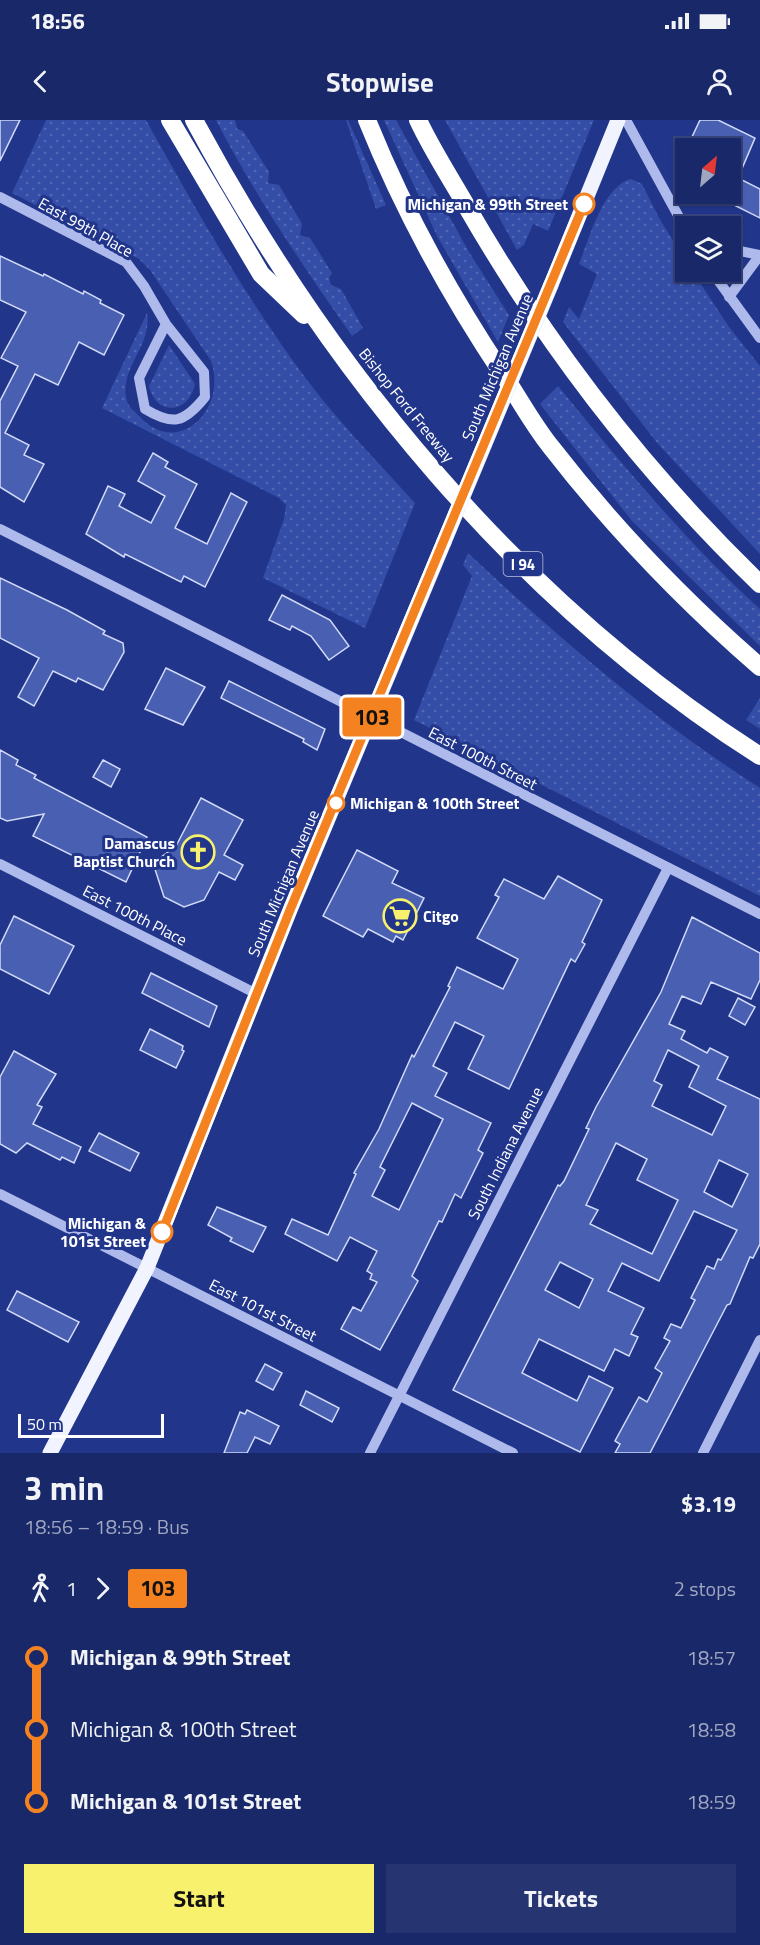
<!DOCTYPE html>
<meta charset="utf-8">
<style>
body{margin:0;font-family:"Titillium Web",sans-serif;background:#263471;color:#f1f3f6;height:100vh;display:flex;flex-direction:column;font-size:22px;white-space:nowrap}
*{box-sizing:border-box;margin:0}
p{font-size:20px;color:#9fa6c0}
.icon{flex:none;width:33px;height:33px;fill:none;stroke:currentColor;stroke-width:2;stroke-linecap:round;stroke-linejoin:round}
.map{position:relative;height:1333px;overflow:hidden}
.panel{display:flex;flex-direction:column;background:#192868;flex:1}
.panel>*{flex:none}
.badge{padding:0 12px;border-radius:4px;font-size:21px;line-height:39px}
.needle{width:39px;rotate:28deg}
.buttons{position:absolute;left:675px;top:18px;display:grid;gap:12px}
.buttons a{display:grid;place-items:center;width:66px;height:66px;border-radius:0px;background:#192868;box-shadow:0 2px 4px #0004,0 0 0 2px #37447c;font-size:30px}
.scale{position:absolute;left:18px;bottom:15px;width:146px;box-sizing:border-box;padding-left:6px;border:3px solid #fff;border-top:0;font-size:16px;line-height:21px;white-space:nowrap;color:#fff;-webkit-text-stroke:4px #21358a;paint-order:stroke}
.map>.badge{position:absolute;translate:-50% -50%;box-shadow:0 0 0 3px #fff}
.legs{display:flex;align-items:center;gap:9px;height:66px;padding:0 24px;font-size:20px}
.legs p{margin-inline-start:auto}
.head{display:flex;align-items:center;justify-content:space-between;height:102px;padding:0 24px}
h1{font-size:33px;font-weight:700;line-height:45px}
.cta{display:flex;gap:12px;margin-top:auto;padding:12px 24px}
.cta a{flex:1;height:69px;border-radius:0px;background:#f8f16e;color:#111;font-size:24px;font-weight:700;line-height:69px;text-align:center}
.cta a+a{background:#263471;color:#f1f3f6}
ul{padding:0 24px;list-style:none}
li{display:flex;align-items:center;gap:21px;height:72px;font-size:22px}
li i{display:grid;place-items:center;width:9px;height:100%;margin:0 8px;background:currentColor}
li i::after{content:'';width:15px;height:15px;margin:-8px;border:4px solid;border-radius:50%;background:#192868}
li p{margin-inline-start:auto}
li:first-child i{background:linear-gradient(#0000 50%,currentColor 0)}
li:last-child i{background:linear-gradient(currentColor 50%,#0000 0)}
.status{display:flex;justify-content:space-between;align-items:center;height:42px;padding:0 30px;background:#192868;direction:ltr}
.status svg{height:16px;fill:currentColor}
header{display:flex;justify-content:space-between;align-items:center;height:78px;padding:0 24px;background:#192868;font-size:27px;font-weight:700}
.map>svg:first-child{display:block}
.green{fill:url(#green-dots)}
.building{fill:#495fb2;stroke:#d1daf8;stroke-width:1.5;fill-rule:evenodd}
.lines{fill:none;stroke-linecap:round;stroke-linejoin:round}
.minor{stroke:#adbaeb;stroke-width:10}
.major{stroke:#f1f3fe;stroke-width:15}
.highway{stroke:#fff;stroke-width:18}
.major-bridge{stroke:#f1f3fe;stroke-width:15}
.line-1-casing{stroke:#fff;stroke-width:14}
.line-1{stroke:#f58220;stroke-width:9}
.stop-1-dot{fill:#fff;stroke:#f58220;stroke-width:3}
.labels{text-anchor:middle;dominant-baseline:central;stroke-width:6;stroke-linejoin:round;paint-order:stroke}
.shield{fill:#21358a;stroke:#bcc2dc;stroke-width:1.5}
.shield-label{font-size:15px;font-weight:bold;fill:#fff}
.stop-label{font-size:16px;font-weight:bold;fill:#fff;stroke:#21358a;text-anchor:end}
.street-label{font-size:16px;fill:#fff;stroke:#21358a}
.poi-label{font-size:16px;font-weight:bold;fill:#fff;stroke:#21358a;text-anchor:end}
</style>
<div class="status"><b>18:56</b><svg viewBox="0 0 49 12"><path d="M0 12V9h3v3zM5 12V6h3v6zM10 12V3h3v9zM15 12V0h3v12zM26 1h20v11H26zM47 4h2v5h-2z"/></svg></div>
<header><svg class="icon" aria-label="back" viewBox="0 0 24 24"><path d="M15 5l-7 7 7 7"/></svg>Stopwise<svg class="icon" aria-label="person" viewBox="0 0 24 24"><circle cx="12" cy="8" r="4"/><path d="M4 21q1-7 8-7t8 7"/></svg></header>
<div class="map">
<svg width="760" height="1333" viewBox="0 0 760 1333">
<defs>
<pattern id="green-dots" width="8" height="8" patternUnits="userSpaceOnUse" patternTransform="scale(1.5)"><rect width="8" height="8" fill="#344da7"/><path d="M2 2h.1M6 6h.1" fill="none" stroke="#5268b4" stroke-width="1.8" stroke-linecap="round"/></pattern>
</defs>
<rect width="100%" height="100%" fill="#21358a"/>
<g class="green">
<path d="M46,0H146C192,83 238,164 293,241C329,292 373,337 415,383L365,508L263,458L284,399L286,385L279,378L102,288L147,193C153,225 118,249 127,281C128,286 134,291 138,295C178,340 228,289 211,241L150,150L139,139L12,73Z"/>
<path d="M216,0H235L237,9L243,11L269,52L268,63L279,65L302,104L300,115L310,118L332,153L329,158L331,165L341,169L363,208L352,216C303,146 255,76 216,0Z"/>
<polygon points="346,0 348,0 386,85 376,89"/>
<polygon points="384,0 396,0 469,132 509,195 498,222 437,116"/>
<polygon points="445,0 594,0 548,111 533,104 524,125 517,130"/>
<path d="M631,59L642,64L659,98L685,140L686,152H693L729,207L760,246V434L658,324L563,202L569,187L579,199L597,154L579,144C589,119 603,66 631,59Z"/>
<path d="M169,225L195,264C189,294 156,297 149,266Z"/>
<path d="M558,266C622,344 685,421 760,489V526L632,401L540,284Z"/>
<path d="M468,433C559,518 655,601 760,668V776L414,600L472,456L463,445Z"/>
<polygon points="760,578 760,609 746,600"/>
</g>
<g class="building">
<polygon points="0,0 20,0 0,41"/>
<polygon points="700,0 718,0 755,18 738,58 760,69 760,98 730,83 730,28 716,28 692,17"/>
<polygon points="0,136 43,156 44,154 83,174 84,171 101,180 100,183 124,195 104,235 79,222 58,265 35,254 5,313 29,325 24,335 44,344 24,382 0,367 0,281 18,246 1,238 26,192 0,180"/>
<polygon points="153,333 168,342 165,347 197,364 175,408 207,424 231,373 247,382 205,467 184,456 181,462 125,434 124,437 86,414 108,366 125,374 119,386 151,403 165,376 138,361"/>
<polygon points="0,458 67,490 105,511 103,514 123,523 124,532 103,570 78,558 76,562 53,551 34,586 18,577 39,538 0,518"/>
<polygon points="282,475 330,500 349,526 329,540 311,516 292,506 290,510 269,500"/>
<polygon points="166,548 205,567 183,605 145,589"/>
<polygon points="229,561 325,609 317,630 303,622 304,619 221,578"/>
<polygon points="0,630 18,640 16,645 36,655 34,658 147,717 126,762 33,716 44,694 7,701 0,698"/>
<polygon points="103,640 120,649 111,667 93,657"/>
<polygon points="201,678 243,700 224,735 243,745 235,760 219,752 204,780 184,787 164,777 153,743 176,726"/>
<polygon points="357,730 398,751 392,763 424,778 403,820 396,816 393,822 368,809 363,817 323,796"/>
<path d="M558,756L602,780L582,822L585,824L575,842L571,839L509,969L468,949L484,916L455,902L433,946L447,953L435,976L491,1003L478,1030L483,1033L461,1078L455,1074L442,1102L439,1101L412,1156L418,1161L380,1230L341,1209L353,1187L361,1191L377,1162L370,1159L372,1154L367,1151L377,1131L350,1117L337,1141L285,1114L292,1099L328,1115L356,1054L354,1053L379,1009L412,935L414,937L450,867L448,866L457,847L503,869L518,839L477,818L499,777L495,775L504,759L544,779ZM412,983L443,999L399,1090L372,1076L385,1050L380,1047Z"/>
<polygon points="14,796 74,826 49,874 0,849 0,825"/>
<path d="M692,797L760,833V860L751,879L711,862L701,884L682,876L669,904L685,911L681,919L707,933L710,928L728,937L717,959L760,979V1124L753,1138L750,1137L730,1184L727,1185L650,1333H615L620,1324L615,1321L639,1277L647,1282L662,1253L655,1248L670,1221L664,1218L671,1204L681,1208L695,1180L691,1178L707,1146L714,1149L718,1139L721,1140L737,1110L694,1091L659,1161L622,1143L608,1171L644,1188L631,1214L638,1217L629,1236L615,1229L604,1251L539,1219L522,1253L577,1281L589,1256L613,1268L580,1332L453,1270L558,1065L560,1066L564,1061L589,1009L586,1008L596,987L661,872ZM668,930L699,946L689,967L726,986L712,1015L652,986L662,965L654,961ZM616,1023L647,1039L637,1060L678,1080L652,1134L590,1104L598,1090L586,1085ZM719,1040L748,1054L732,1087L704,1072ZM560,1142L593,1159L579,1188L545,1170Z"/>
<polygon points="151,853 217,886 209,907 142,873"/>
<polygon points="738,878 755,887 745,905 729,896"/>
<polygon points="150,909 183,926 182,930 184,931 176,948 140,930"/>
<polygon points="14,931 56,954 37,985 42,987 33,1004 81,1027 74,1043 62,1037 60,1040 27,1023 16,1033 0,1024 0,957"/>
<polygon points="99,1013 139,1033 130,1051 89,1031"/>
<polygon points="217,1087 266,1107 253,1132 230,1121 232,1118 208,1105"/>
<polygon points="17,1171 79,1202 68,1222 7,1190"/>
<polygon points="265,1244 282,1253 273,1270 256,1261"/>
<polygon points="306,1271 339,1288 332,1302 300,1285"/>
<polygon points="247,1290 279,1306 270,1324 255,1317 247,1333 224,1333 240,1292 245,1294"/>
</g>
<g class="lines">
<g class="minor">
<polyline points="626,0 686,110"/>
<path d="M0,77L126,142L144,166L166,204L204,252L205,277C184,303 173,306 145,289L139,258L166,204"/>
<polyline points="730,129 760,135"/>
<polyline points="712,152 760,218"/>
<polyline points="729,177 760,135"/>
<polyline points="0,409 760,794"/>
<polyline points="0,744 257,874"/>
<polyline points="0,1074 513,1333"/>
<polyline points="370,1333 668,748"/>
<polyline points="703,1333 760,1220"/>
</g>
<g class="major">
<polyline points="551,165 618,0"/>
<polyline points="50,1333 147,1148 290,790 444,422"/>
</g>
<g class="highway">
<polyline points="170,0 261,154 304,195"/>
<path d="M194,0C329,251 517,481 760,636"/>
<path d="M367,0C404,92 451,177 506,259C521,282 534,306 551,327C613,407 684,481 760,547"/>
<path d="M418,0C432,30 451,59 467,87C547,226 645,353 760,464"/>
</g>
<polyline class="major-bridge" points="444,422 551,165"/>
</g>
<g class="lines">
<g class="line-1-casing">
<polyline id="line-1" points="162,1112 290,790 584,84"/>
</g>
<use href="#line-1" class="line-1"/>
</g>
<defs>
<g id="church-ring" transform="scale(1.725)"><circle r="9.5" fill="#21358a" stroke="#f8f16e" stroke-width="1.5"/><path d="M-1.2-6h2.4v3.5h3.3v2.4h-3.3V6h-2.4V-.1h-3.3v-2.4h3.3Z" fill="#f8f16e"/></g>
<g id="supermarket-ring" transform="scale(1.725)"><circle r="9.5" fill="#21358a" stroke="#f8f16e" stroke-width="1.5"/><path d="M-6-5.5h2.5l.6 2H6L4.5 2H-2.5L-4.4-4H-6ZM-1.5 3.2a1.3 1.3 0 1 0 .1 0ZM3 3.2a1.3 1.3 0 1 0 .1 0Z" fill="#f8f16e"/></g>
</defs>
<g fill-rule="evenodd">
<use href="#church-ring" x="198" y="732"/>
<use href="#supermarket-ring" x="400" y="796"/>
</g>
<g class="stop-1-dot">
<circle cx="584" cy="84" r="10"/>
<circle cx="336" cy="683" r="8"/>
<circle cx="162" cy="1112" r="10"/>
</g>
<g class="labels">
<rect class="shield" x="503.5" y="432" width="39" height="24" rx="4.5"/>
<g class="shield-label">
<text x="523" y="444">I 94</text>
</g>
<g class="stop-label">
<text x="568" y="84">Michigan &amp; 99th Street</text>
<text x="350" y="683" text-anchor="start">Michigan &amp; 100th Street</text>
<text x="146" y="1103">Michigan &amp;<tspan x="146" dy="18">101st Street</tspan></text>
</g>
<g class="street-label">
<text transform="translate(86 107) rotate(29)">East 99th Place</text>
<text transform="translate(497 247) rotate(-67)">South Michigan Avenue</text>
<text transform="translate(407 285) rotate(51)">Bishop Ford Freeway</text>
<text transform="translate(483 638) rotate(27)">East 100th Street</text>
<text transform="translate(283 763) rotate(-67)">South Michigan Avenue</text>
<text transform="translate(135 795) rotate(27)">East 100th Place</text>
<text transform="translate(505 1033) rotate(-63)">South Indiana Avenue</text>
<text transform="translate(263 1190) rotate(27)">East 101st Street</text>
</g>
<g class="poi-label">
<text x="175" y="723">Damascus<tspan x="175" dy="18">Baptist Church</tspan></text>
<text x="423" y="796" text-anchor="start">Citgo</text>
</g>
</g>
</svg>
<div class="buttons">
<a><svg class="needle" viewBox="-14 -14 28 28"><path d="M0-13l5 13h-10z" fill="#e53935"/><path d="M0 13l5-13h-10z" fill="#9fa6c0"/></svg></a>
<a><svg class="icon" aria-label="layers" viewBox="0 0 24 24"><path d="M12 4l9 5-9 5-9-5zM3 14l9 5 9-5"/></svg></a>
</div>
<div class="scale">50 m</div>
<b class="badge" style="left:372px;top:597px;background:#f58220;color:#111">103</b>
</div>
<section class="panel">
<div class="head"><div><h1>3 min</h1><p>18:56 – 18:59 · Bus</p></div><b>$3.19</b></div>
<div class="legs"><svg class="icon" aria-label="walk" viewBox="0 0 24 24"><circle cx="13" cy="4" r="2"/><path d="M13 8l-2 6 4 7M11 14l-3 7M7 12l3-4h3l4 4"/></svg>1<svg class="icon" aria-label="forward" viewBox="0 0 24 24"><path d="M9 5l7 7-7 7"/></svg><b class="badge" style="background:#f58220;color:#111">103</b><p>2 stops</p></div>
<ul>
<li><i style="color:#f58220"></i><b>Michigan &amp; 99th Street</b><p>18:57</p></li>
<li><i style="color:#f58220"></i><span>Michigan &amp; 100th Street</span><p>18:58</p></li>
<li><i style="color:#f58220"></i><b>Michigan &amp; 101st Street</b><p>18:59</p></li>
</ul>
<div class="cta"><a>Start</a><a>Tickets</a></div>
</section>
